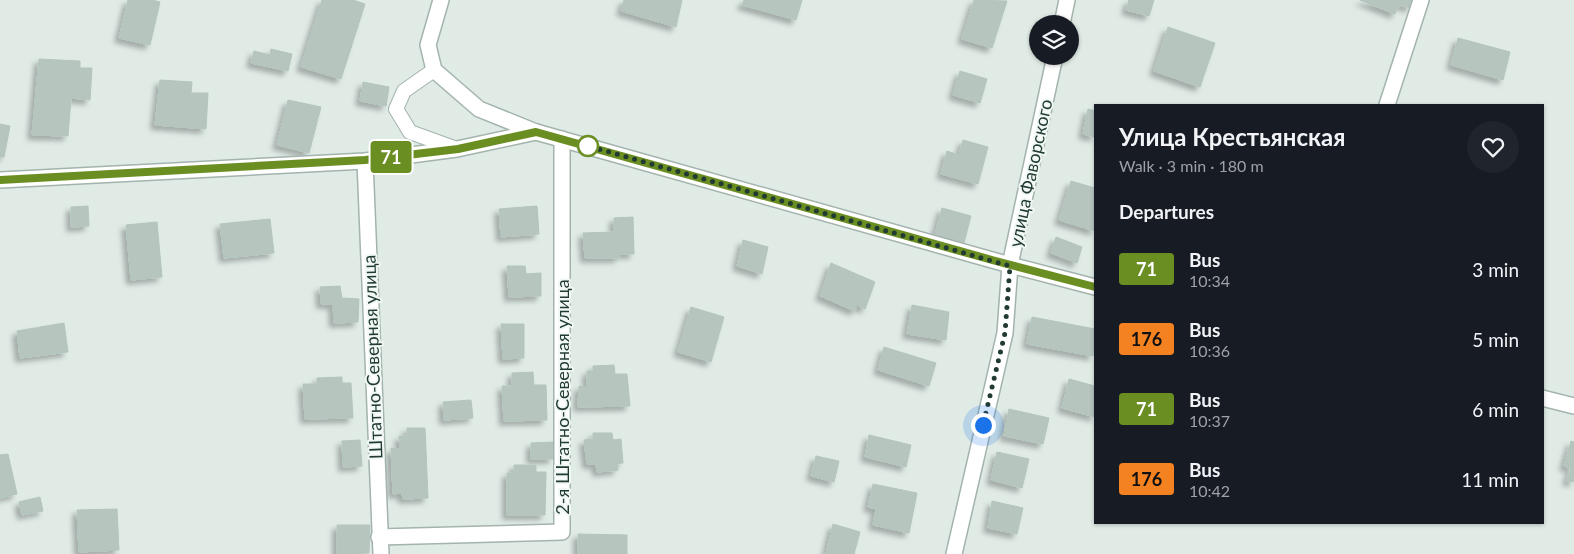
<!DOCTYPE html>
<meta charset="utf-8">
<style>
body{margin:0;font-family:Lato,sans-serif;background:#20242c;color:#f1f3f6;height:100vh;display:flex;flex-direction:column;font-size:19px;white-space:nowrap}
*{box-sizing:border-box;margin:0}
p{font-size:16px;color:#9ea1a6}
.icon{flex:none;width:28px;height:28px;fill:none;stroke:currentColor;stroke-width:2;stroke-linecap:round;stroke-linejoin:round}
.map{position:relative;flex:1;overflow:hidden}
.sheet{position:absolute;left:1094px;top:104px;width:450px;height:420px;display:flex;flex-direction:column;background:#171b24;border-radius:0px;box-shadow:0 1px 4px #0004}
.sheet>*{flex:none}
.badge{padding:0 10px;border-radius:4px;font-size:18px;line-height:32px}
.fabs{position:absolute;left:1029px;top:15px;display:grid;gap:10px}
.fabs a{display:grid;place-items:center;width:50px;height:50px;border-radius:50%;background:#171b24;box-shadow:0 1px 4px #0004;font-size:25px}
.you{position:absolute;width:25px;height:25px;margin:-12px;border:4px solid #fff;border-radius:50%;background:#1a73e8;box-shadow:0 0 0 8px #1a73e833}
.map>.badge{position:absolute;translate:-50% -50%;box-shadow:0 0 0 2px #fff}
h2{padding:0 25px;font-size:19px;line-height:45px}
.round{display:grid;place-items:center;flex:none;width:52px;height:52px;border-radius:26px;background:#20242c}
.headline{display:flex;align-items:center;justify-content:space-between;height:85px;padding:0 25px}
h1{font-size:24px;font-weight:700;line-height:38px}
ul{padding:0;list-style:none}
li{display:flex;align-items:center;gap:15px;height:70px;padding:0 25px}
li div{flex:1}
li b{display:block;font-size:19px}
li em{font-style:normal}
li .badge{min-width:55px;font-weight:700;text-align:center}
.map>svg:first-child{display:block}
.building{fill:#b6c6bf;stroke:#b3c5bd;filter:url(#shadow)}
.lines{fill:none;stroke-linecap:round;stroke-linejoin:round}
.service-casing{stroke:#a3b3ad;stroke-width:16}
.minor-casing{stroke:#a3b3ad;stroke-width:18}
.tertiary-casing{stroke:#a3b3ad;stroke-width:18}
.service{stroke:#fff;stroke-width:14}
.minor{stroke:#fff;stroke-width:15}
.tertiary{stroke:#fff;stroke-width:15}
.line-casing{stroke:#fff;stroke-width:11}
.line{stroke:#6b8e23;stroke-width:8}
.walk{stroke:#213b33;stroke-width:5;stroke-dasharray:0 9}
.stop-dot{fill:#fff;stroke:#6b8e23;stroke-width:2.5}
.labels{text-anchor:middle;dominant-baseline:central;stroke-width:4;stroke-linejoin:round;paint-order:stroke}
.street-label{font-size:18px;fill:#213b33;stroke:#f1f8f4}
</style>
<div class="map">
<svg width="1574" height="554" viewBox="0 0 1574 554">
<defs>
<filter id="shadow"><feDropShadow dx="-4.5" dy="4.5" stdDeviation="2.5" flood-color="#0004"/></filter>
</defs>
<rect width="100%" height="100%" fill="#e0ebe6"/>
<g class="building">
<polygon points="128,0 152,0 160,2 150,45 119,38"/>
<polygon points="322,0 353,0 365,4 341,79 301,67"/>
<polygon points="624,0 682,0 676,27 621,11"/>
<polygon points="744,0 802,0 796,20 742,5"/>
<polygon points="974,0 1007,1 992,48 962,39"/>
<polygon points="1129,0 1154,0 1149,16 1126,10"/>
<polygon points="1360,0 1412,0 1410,8 1399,4 1395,14"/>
<polygon points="1168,27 1215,43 1200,87 1154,71"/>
<polygon points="1458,38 1510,52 1503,80 1451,65"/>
<polygon points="271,49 292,54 288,71 251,63 254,51 270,55"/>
<polygon points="39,59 80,61 80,68 92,68 90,100 71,98 68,136 32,135"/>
<polygon points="960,71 987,79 980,103 953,95"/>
<polygon points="160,80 192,82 191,93 208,93 206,129 155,125"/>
<polygon points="363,82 389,87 386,106 360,101"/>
<polygon points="288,100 321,107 309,153 277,145"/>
<polygon points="1088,109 1095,111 1095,137 1083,134"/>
<polygon points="0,124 10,126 4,157 0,157"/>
<polygon points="963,140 988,147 978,184 941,174 947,151 959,155"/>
<polygon points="1071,181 1095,188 1095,231 1059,220"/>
<polygon points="88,206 89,226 71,227 71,207"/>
<polygon points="537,206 539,234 501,237 499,209"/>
<polygon points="942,208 971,216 962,250 933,242"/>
<polygon points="633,217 634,254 619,254 619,258 585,258 583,233 614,232 614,218"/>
<polygon points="270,219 274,253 224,258 220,224"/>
<polygon points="157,222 162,277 131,280 126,225"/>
<polygon points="1056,237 1082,247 1077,263 1051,253"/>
<polygon points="743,240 768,247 762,274 737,266"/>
<polygon points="831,263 875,282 865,309 857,305 855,311 820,296"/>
<polygon points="507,266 525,266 526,274 541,273 541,296 509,297"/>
<polygon points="340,286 342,298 359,299 358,322 334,323 333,304 321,304 320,287"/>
<polygon points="912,305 949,312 946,340 907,334"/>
<polygon points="691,307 724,317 711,362 678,352"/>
<polygon points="1032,317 1095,329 1093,356 1027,344"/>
<polygon points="64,323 68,352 20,358 17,331"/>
<polygon points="501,324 524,324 524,358 503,359"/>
<polygon points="884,347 936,363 929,386 878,370"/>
<polygon points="614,365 615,374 627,374 630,406 578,407 579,386 587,387 587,371 593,371 593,366"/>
<polygon points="533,372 534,385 546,385 547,420 504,421 502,386 512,386 512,373"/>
<polygon points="342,377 342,383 351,383 353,418 305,419 303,384 317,384 317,378"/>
<polygon points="1069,379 1095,386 1095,417 1062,408"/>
<polygon points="471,400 473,418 444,420 443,402"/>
<polygon points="1009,409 1049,418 1043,444 1004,436"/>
<polygon points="407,428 425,428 428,498 403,499 402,493 393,494 391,448 400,449 399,436 407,436"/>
<polygon points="593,433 612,433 613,440 621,439 623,463 617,464 618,470 597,472 596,464 587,464 584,440 593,439"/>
<polygon points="869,435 911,445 906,467 865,457"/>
<polygon points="360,440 362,466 343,467 342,441"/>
<polygon points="1571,441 1574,442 1574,482 1567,481 1571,468 1564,466"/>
<polygon points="553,442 553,459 531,459 531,443"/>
<polygon points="997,452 1029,459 1022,488 991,480"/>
<polygon points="8,454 17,494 0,498 0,455"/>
<polygon points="816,456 839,461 834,482 811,476"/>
<polygon points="514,465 536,465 536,472 546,472 545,515 507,515 507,473 514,473"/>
<polygon points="873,484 917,493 909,533 873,525 876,509 868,507"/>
<polygon points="40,497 43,511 22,515 19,502"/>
<polygon points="992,501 1023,508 1017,534 988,528"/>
<polygon points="117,509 119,550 79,552 77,510"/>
<polygon points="833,524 860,532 854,554 826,554"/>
<polygon points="337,525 370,525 369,553 337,554"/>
<polygon points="578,534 627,535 627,554 578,554"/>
</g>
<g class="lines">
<g class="service-casing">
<polyline id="service" points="434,70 404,91 396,109 410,132 457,149"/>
</g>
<g class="minor-casing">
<g id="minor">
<polyline points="1062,24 1067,0"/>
<polyline points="1055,56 1010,265 1095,287"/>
<polyline points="1387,105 1421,0"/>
<polyline points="365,161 381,554"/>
<polyline points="0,180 365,161 457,149 536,132"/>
<polyline points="1542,398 1574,406"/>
<polyline points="379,537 562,532 562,139"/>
</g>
</g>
<g class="tertiary-casing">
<polyline id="tertiary" points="441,0 428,45 434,70 479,109 536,132 1010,265 1005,333 954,554"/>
</g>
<use href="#service" class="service"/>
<use href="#minor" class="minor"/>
<use href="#tertiary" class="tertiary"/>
</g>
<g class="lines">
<g class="line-casing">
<polyline id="line" points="0,180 365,160 458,149 536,132 992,260 1095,287"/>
</g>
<use href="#line" class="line"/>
<polyline class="walk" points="588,146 581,144 1010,266 1005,333 983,425"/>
</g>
<circle class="stop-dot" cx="588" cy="146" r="10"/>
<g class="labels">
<g class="street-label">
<text transform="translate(1030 173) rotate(-78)">улица Фаворского</text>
<text transform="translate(372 357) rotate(-92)">Штатно-Северная улица</text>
<text transform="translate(562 397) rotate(-90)">2-я Штатно-Северная улица</text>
</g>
</g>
</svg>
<div class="fabs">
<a><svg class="icon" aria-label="layers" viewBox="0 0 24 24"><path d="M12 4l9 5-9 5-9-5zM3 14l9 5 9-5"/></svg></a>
</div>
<div class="you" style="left:983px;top:425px"></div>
<b class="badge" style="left:391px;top:157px;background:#6b8e23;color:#fff">71</b>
<section class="sheet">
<div class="headline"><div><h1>Улица Крестьянская</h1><p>Walk · 3 min · 180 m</p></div><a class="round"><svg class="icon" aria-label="heart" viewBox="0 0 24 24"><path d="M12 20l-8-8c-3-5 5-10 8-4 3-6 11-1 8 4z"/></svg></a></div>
<h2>Departures</h2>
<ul>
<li><span class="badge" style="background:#6b8e23;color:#fff">71</span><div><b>Bus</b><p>10:34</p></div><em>3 min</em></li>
<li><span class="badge" style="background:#f58220;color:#111">176</span><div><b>Bus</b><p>10:36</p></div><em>5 min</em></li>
<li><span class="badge" style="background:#6b8e23;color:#fff">71</span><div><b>Bus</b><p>10:37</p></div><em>6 min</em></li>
<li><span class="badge" style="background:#f58220;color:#111">176</span><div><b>Bus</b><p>10:42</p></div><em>11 min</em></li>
</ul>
</section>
</div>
